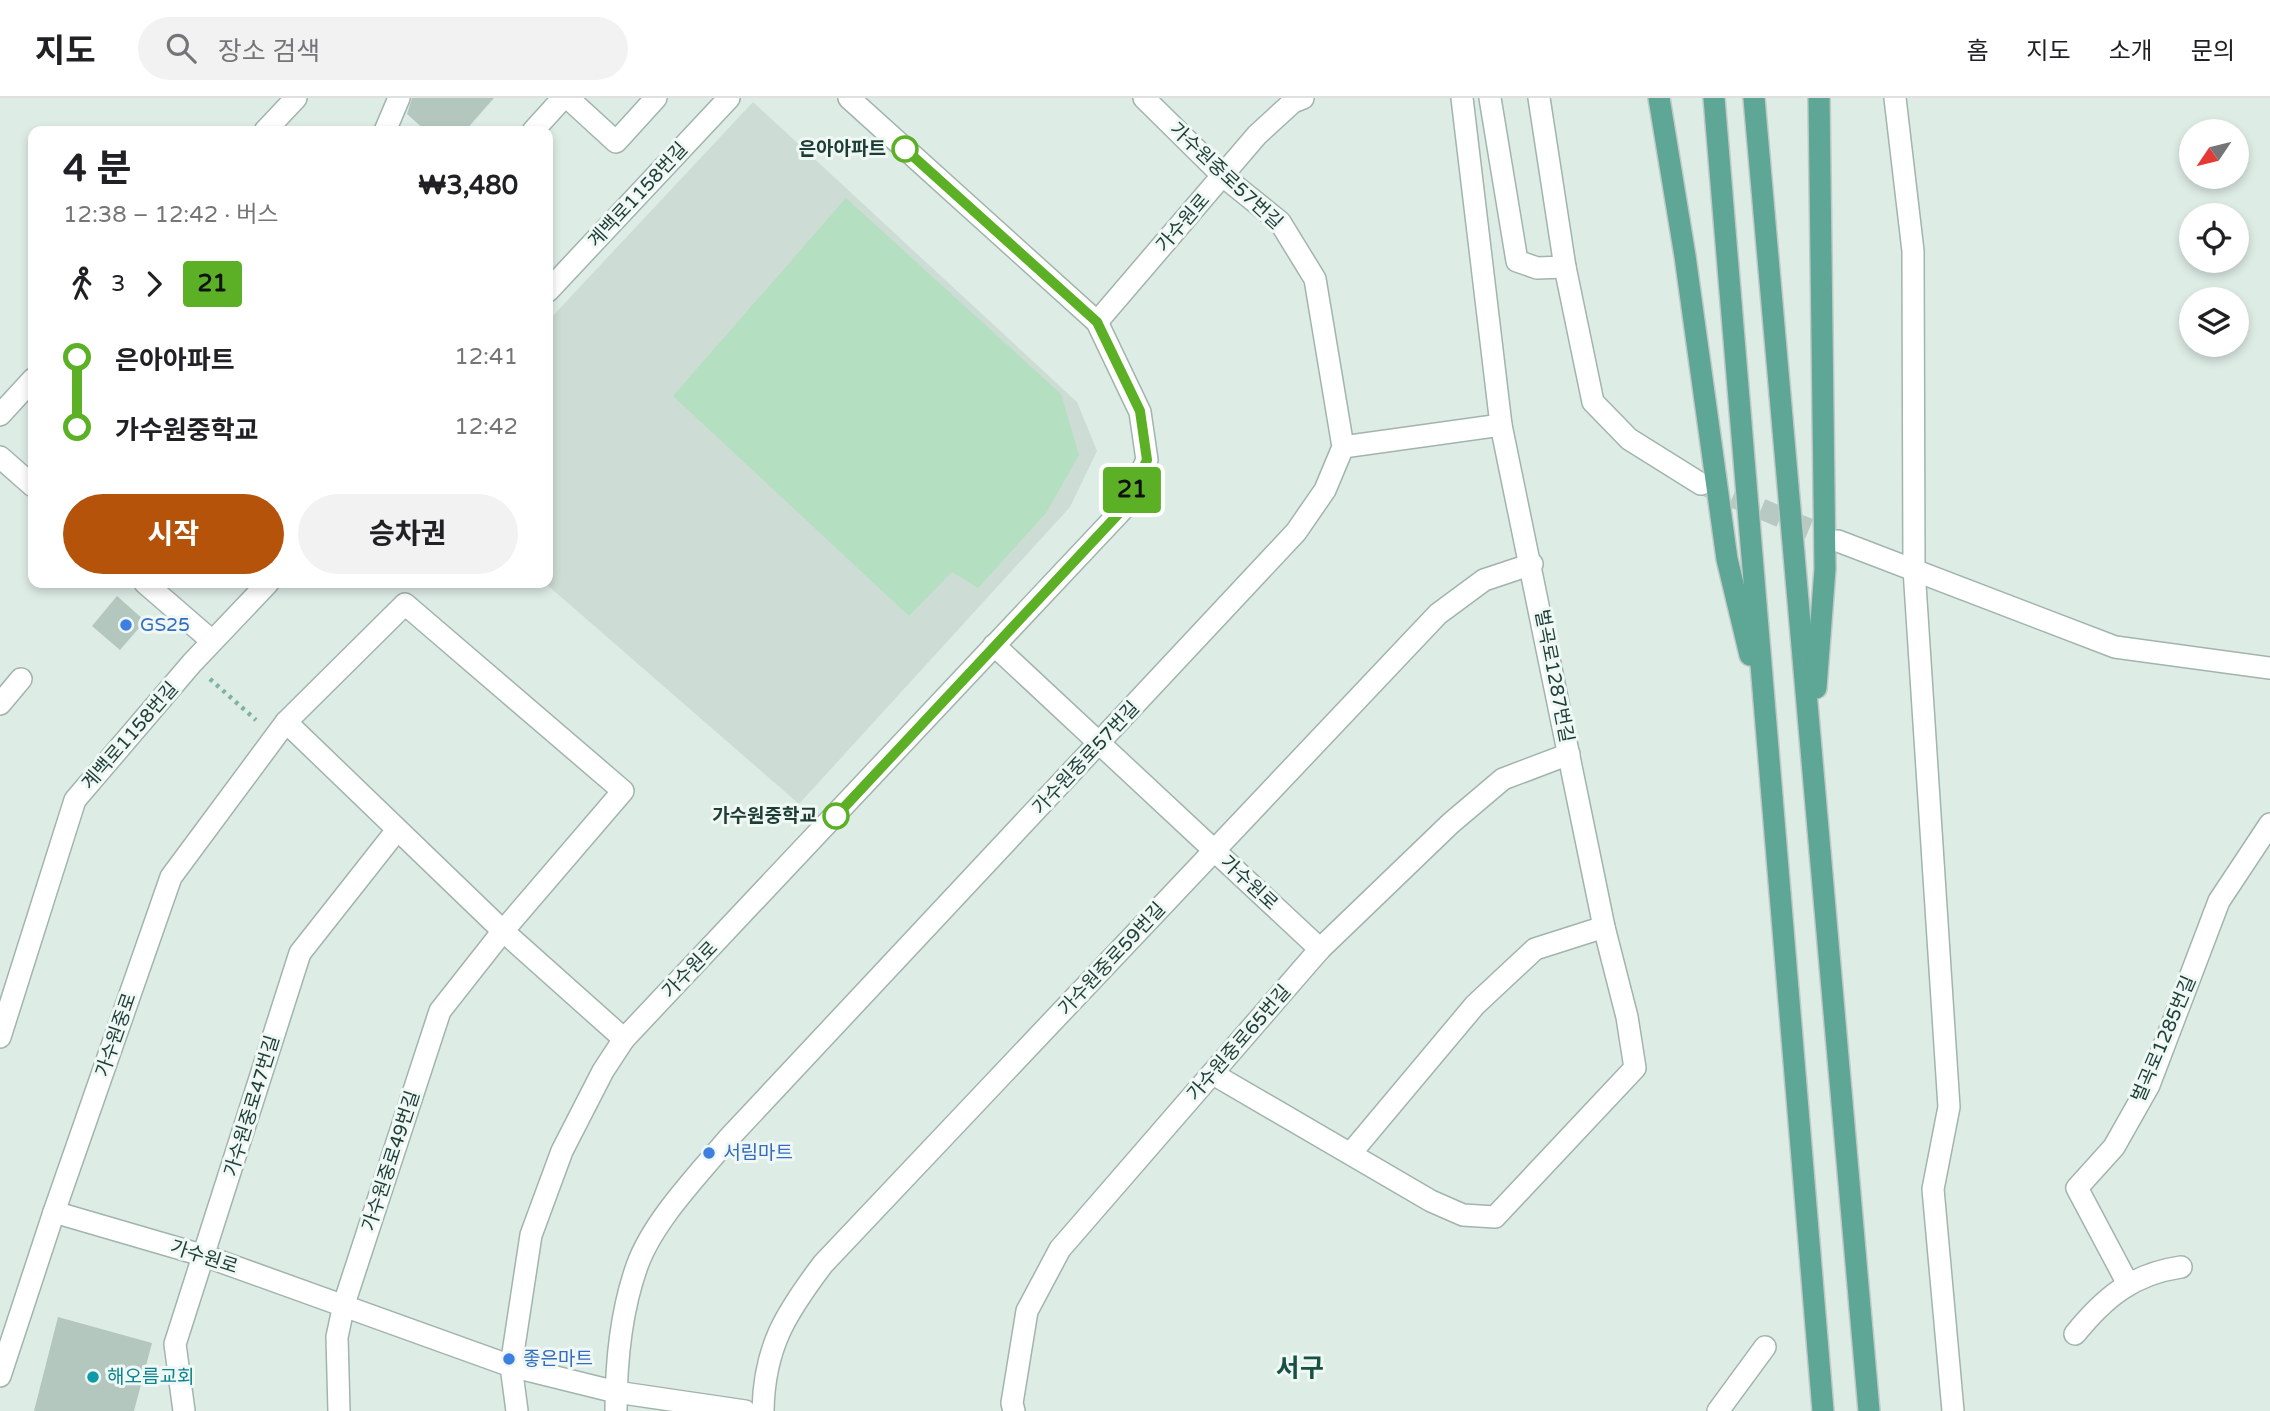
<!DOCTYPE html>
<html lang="ko">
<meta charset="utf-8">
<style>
body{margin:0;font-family:"Varela Round","Noto Sans KR",sans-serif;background:#f2f2f2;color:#202124;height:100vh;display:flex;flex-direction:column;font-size:26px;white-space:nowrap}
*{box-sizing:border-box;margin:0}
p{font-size:23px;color:#757577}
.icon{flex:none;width:38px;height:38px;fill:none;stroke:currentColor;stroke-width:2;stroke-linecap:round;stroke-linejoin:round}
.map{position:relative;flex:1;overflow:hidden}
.details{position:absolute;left:28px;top:28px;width:525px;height:462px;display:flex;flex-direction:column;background:#fff;border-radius:14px;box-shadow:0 4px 10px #0003}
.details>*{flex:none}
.badge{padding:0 14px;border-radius:5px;font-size:24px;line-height:46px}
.needle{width:46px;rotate:235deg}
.buttons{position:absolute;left:2179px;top:21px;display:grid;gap:14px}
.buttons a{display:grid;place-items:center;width:70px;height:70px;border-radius:50%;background:#fff;box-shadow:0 4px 10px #0003;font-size:35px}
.map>.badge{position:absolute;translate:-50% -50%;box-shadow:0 0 0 4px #fff}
.legs{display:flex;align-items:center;gap:10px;height:77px;padding:0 35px;font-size:23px}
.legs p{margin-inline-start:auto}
.headline{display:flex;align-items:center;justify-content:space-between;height:119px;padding:0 35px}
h1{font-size:38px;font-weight:700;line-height:52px}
.action{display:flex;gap:14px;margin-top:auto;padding:14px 35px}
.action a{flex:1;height:80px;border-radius:42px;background:#b45309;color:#fff;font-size:28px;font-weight:700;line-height:80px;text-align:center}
.action a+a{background:#f2f2f2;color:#202124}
ul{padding:0 35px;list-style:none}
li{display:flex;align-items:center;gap:24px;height:70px;font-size:26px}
li i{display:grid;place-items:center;width:10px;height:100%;margin:0 9px;background:currentColor}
li i::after{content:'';width:18px;height:18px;margin:-9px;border:5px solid;border-radius:50%;background:#fff}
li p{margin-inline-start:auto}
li:first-child i{background:linear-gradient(#0000 50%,currentColor 0)}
li:last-child i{background:linear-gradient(currentColor 50%,#0000 0)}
header{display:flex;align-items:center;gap:42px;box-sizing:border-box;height:98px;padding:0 35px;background:#fff;border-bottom:2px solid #e0e0e0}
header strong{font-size:33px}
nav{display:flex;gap:38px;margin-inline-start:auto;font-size:24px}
.search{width:490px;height:63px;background:#f2f2f2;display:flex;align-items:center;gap:18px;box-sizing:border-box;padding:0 24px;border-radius:38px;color:#757577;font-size:26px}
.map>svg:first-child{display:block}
.built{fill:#cddcd5}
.green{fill:#b5dfc1}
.building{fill:#b4c7bf}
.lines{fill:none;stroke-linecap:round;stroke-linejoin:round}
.minor-tunnel{stroke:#b8c9c3;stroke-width:21;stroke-dasharray:21 10;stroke-linecap:butt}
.minor-casing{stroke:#a1b4ad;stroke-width:24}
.major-casing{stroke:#c0c9c6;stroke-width:24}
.path{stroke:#7cb3a2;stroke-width:4.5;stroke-dasharray:3.5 5;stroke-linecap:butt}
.minor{stroke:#fff;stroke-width:21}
.major{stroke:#5ea695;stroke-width:21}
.line-1-casing{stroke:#fff;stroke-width:16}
.line-1{stroke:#5bb025;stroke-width:10}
.stop-1-dot{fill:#fff;stroke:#5bb025;stroke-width:3.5}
.shop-dot{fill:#3f7fe0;stroke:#eff8f4;stroke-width:2.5}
.culture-dot{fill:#0f9aa8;stroke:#eff8f4;stroke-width:2.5}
.labels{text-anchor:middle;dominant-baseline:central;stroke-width:6;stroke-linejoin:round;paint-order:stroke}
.stop-label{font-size:19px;font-weight:bold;fill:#1e3d35;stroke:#eff8f4;text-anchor:end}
.street-label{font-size:19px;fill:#1e3d35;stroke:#eff8f4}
.shop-label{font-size:19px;fill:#366cbe;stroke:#eff8f4;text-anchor:start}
.culture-label{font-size:19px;fill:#0d838f;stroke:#eff8f4;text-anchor:start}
.district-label{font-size:26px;font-weight:bold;fill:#185144;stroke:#eff8f4}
</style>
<header>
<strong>지도</strong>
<div class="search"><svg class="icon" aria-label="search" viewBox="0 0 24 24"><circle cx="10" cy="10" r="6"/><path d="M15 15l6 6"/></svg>장소 검색</div>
<nav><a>홈</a><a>지도</a><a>소개</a><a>문의</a></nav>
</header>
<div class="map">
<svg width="2270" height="1313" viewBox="0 0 2270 1313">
<rect width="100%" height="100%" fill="#deece6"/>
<polygon class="built" points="753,4 1077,304 1097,353 1070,409 799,706 545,485 548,223"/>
<polygon class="green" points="846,100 1061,296 1079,357 1046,415 978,490 952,474 909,518 673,298"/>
<g class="building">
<polygon points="412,0 494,0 465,33 426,33 407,16"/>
<polygon points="117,498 145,523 120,552 92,528"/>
<polygon points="58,1219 152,1245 134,1313 34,1313"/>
</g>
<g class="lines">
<polyline class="minor-tunnel" points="1704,387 1838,443"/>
<g class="minor-casing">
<g id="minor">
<polyline points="568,0 616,44 656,0"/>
<polyline points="1490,0 1517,163 1537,170 1565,169"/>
<polyline points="1539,0 1565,169 1593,304 1629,341 1701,386"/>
<polyline points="1895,0 1913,153 1914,471 1949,1009 1933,1091 1953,1313"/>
<polyline points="265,33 296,0"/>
<polyline points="385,33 399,0"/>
<polyline points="533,33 563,0"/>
<polyline points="548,193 729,0"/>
<polyline points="1097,224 1257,37 1293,4 1303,0"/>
<polyline points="0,317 33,281"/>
<polyline points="1343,349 1501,327"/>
<polyline points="0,359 33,388"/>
<polyline points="1838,443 2115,549 2270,570"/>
<polyline points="145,485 212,543"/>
<polyline points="994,547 1320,851"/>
<polyline points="0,606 21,581"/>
<polyline points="286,624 503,833 624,941"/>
<polyline points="0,939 75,702 192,565 268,485"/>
<polyline points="1213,976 1431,1103 1463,1117 1495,1119 1635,970 1627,919 1604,829 1501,327 1462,0"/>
<polyline points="1351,1055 1475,907 1535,851 1604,829"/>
<polyline points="54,1114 205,1158 511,1268 616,1294 745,1313"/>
<polyline points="2128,1186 2077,1090 2114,1049 2149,987 2219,803 2270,726"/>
<path d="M2075,1236C2105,1199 2133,1176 2181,1169"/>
<polyline points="0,1278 54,1114 171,779 286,624 405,506 623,693 503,833 440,913 344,1206 337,1239 339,1313"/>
<polyline points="184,1313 175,1246 300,855 397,732"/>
<polyline points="517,1313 511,1268 531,1137 562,1053 603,973 624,941 1123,411 1147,362 1140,314 1097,224 849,0"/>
<path d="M616,1313C616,1266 621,1213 637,1168C653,1123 698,1077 728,1041L1296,434L1325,392L1343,349L1315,181L1280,124L1223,78L1144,0"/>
<path d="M763,1313C764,1249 786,1215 823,1166L1438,516L1484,482L1532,466"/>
<polyline points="1014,1313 1012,1305 1027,1213 1060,1151 1320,851 1451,725 1503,681 1569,656"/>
<polyline points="1718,1313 1765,1249"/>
</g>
</g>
<g class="major-casing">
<g id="major">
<polyline points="1659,0 1685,158 1727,461 1750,557"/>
<polyline points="1714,0 1823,1313"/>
<polyline points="1754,0 1869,1313"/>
<polyline points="1816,590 1825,471 1819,0"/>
</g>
</g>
<polyline class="path" points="210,581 256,622"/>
<use href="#minor" class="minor"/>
<use href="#major" class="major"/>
</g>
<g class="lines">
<g class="line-1-casing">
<polyline id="line-1" points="836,718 1123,411 1147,362 1140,313 1097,224 905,51"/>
</g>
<use href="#line-1" class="line-1"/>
</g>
<g class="stop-1-dot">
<circle cx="905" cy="51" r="12"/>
<circle cx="836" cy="718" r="12"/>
</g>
<g class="shop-dot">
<circle cx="126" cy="527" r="7"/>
<circle cx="709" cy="1055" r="7"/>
<circle cx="509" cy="1261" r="7"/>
</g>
<circle class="culture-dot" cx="93" cy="1279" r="7"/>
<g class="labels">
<g class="stop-label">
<text x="886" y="51">은아아파트</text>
<text x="817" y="718">가수원중학교</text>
</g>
<g class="street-label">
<text transform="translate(1226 78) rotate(43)">가수원중로57번길</text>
<text transform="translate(638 97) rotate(-47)">계백로1158번길</text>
<text transform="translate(1183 125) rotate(-49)">가수원로</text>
<text transform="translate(1554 578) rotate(79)">벌곡로1287번길</text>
<text transform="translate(130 638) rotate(-49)">계백로1158번길</text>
<text transform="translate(1086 660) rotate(-47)">가수원중로57번길</text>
<text transform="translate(1249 785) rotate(43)">가수원로</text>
<text transform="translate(1112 861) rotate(-47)">가수원중로59번길</text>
<text transform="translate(690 872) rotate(-46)">가수원로</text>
<text transform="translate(116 937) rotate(-71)">가수원중로</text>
<text transform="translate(2164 941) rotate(-67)">벌곡로1285번길</text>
<text transform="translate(1239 945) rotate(-49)">가수원중로65번길</text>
<text transform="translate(252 1008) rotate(-73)">가수원중로47번길</text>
<text transform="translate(391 1063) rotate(-72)">가수원중로49번길</text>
<text transform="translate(204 1159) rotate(18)">가수원로</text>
</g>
<g class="shop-label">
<text x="140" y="527">GS25</text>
<text x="723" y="1055">서림마트</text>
<text x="523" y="1261">좋은마트</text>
</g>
<g class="culture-label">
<text x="107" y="1279">해오름교회</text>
</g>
<g class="district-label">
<text x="1300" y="1270">서구</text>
</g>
</g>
</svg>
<div class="buttons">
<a><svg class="needle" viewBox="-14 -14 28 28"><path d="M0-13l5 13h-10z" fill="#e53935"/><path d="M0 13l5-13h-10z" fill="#757577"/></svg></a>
<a><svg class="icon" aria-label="locate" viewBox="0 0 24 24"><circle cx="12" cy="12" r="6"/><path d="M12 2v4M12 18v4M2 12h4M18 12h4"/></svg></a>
<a><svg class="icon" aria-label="layers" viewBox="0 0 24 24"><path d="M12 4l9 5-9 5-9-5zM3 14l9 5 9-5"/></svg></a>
</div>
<b class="badge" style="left:1132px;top:392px;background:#5bb025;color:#111">21</b>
<section class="details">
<div class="headline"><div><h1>4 분</h1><p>12:38 – 12:42 · 버스</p></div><b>₩3,480</b></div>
<div class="legs"><svg class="icon" aria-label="walk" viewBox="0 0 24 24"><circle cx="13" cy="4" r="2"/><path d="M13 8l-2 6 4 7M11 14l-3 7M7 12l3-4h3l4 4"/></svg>3<svg class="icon" aria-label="forward" viewBox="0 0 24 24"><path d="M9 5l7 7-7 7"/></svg><b class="badge" style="background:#5bb025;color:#111">21</b></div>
<ul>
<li><i style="color:#5bb025"></i><b>은아아파트</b><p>12:41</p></li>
<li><i style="color:#5bb025"></i><b>가수원중학교</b><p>12:42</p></li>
</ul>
<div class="action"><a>시작</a><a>승차권</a></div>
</section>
</div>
